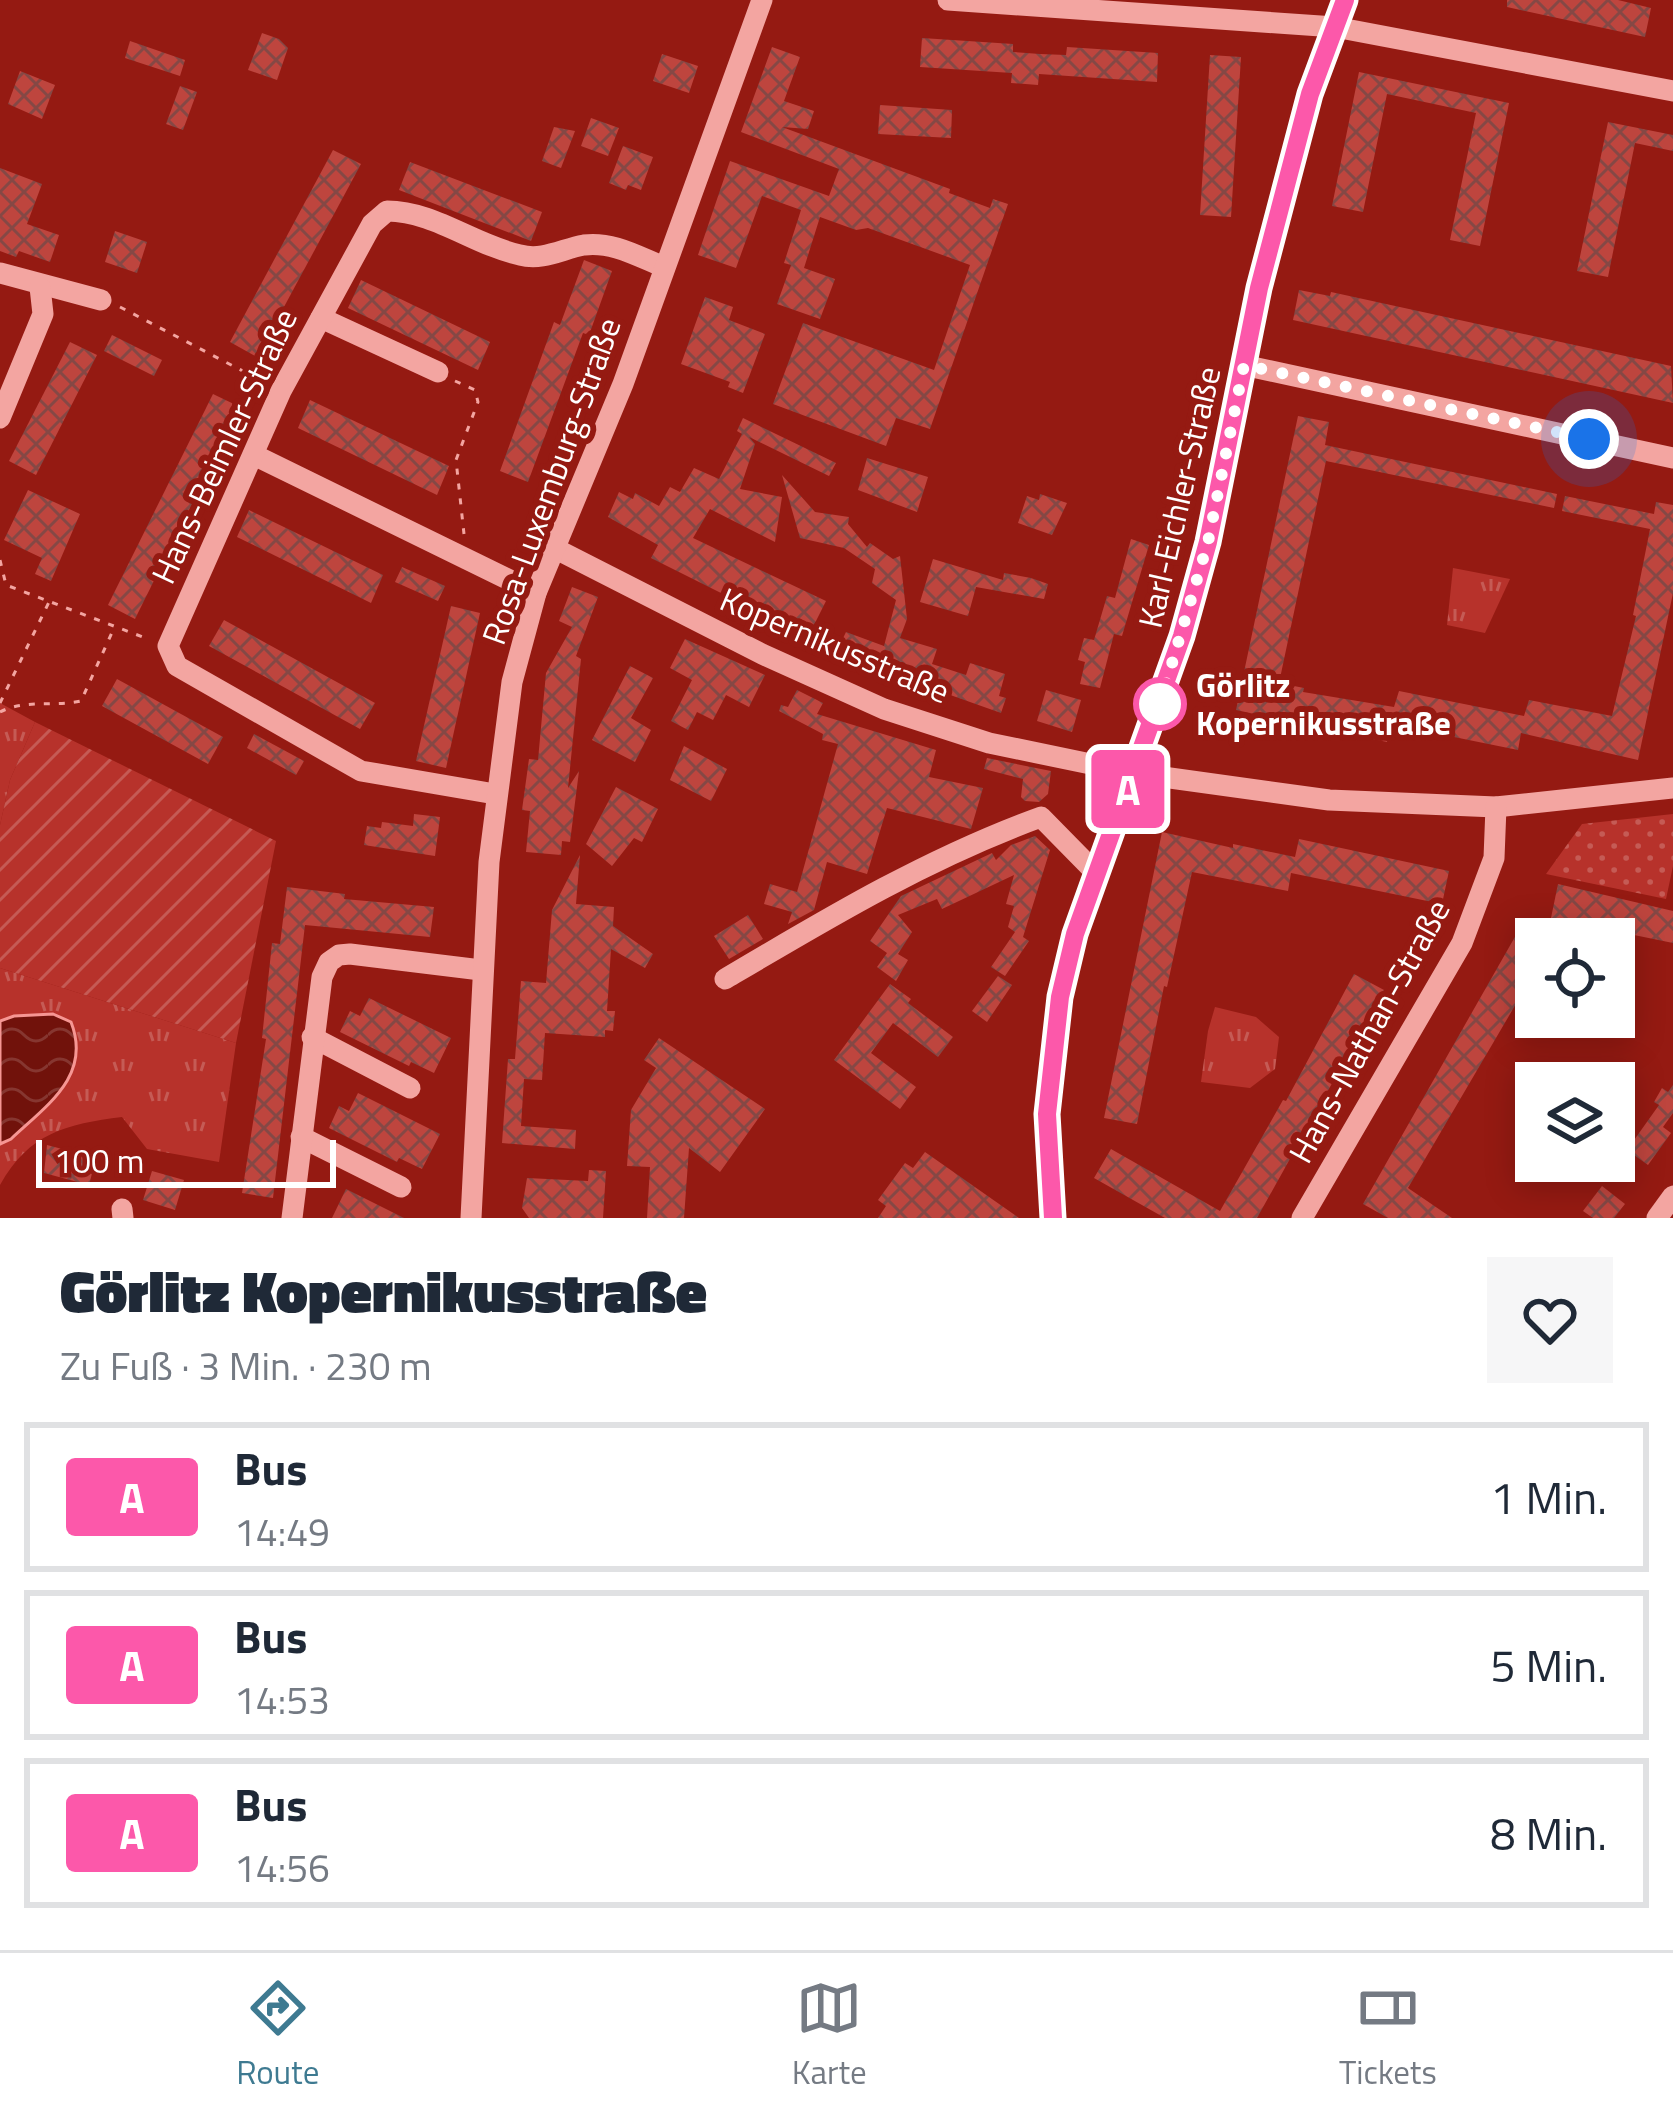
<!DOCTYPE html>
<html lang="de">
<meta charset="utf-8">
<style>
body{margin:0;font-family:"Titillium Web",sans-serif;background:#f6f6f7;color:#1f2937;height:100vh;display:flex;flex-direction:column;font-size:45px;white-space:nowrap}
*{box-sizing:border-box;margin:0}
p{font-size:39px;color:#747a83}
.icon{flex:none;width:66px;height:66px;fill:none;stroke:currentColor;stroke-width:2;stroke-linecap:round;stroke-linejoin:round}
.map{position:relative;height:1218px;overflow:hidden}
.details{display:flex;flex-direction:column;background:#fff;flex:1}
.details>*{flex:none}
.badge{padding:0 24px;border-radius:9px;font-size:42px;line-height:78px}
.controls{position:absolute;left:1515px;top:918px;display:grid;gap:24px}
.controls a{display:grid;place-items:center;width:120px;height:120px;border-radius:0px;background:#fff;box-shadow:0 6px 30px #0003;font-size:60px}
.scale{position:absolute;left:36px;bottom:30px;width:300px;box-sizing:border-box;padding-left:12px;border:6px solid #fff;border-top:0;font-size:33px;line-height:42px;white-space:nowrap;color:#fff;-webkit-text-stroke:9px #951a12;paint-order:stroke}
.you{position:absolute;width:60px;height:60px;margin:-30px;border:9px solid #fff;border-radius:50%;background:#1a73e8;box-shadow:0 0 0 18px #1a73e833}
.map>.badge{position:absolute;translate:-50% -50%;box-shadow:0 0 0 6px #fff}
.round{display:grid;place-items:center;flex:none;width:126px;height:126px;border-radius:0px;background:#f6f6f7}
.headline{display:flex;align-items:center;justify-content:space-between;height:204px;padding:0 60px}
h1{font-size:57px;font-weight:800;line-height:90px}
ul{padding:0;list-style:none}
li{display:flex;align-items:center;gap:36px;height:150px;margin:0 24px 18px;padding:0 36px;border:6px solid #e0e1e3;border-radius:0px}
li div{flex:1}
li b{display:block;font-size:45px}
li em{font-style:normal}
li .badge{min-width:132px;font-weight:700;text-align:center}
.tab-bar{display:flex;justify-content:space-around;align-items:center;height:168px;border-top:3px solid #e0e1e3;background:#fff;font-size:33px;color:#747a83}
.tab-bar a{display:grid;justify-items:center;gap:6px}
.tab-bar .selected{color:#3e7a91}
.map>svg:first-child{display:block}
.grass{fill:url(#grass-dots)}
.park{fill:url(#park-tufts)}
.garden{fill:url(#garden-furrows)}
.water{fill:url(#water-waves);stroke:#f69693;stroke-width:3}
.building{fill:url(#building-cross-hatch)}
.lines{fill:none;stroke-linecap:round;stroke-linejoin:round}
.path{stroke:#f3a5a1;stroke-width:3;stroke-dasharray:6 9;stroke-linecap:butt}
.minor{stroke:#f3a5a1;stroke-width:21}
.line-casing{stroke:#fff;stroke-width:27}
.line{stroke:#fc58aa;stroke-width:18}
.walk{stroke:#fff;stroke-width:12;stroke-dasharray:0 21.6}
.stop-dot{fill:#fff;stroke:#fc58aa;stroke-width:6}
.labels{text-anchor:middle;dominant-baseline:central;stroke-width:12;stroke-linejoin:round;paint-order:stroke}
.street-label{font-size:33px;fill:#fff;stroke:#951a12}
.stop-label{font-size:33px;font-weight:bold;fill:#fff;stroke:#951a12;text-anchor:start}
</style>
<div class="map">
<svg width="1673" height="1218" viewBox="0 0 1673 1218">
<defs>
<pattern id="grass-dots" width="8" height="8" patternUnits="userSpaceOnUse" patternTransform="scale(3)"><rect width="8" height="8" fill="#b7322b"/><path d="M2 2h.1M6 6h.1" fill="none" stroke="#c55b55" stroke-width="1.8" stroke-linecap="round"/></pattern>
<pattern id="park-tufts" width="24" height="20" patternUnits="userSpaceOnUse" patternTransform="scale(3)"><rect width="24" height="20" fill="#b7322b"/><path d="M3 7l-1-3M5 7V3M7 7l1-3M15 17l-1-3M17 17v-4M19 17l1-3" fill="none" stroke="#c55b55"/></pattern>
<pattern id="garden-furrows" width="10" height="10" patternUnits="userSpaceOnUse" patternTransform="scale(3)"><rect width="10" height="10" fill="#b7322b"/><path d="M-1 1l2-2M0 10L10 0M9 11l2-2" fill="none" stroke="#c55b55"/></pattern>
<pattern id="water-waves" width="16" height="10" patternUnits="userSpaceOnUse" patternTransform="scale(3)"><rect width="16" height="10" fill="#71120b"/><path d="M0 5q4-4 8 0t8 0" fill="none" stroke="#863630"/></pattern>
<pattern id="building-cross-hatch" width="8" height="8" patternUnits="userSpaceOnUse" patternTransform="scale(3)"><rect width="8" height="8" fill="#be453e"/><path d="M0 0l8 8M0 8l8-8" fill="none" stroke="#854845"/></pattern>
</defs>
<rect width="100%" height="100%" fill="#951a12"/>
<polygon class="grass" points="1673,814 1673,866 1666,899 1546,874 1582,824"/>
<g class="park">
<polygon points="1453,568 1510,579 1485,633 1447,625"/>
<polygon points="0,703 35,722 10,780 0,825"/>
<path d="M0,968L236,1043L219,1162L147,1149L122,1117C66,1124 29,1133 0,1185Z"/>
<polygon points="1215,1007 1256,1017 1279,1037 1275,1069 1250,1088 1201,1082 1208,1031"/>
</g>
<polygon class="garden" points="35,722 276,841 236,1043 0,968 0,825 10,780"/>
<path class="water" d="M53,1014L71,1022C92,1076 47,1105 11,1139L0,1144V1021L14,1016Z"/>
<g class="building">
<polygon points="1507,0 1618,0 1651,8 1645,37 1507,7"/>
<polygon points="262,33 279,39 288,48 277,80 248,70"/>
<polygon points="922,38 1013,44 1013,52 1040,54 1066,55 1067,47 1158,53 1157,82 1039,74 1038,85 1011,83 1012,73 920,67"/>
<polygon points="130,41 185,60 180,76 125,58"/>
<polygon points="772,47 800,57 784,101 814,111 808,129 782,127 950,189 949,193 990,208 993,199 1008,204 930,429 896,418 886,446 773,404 803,323 934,370 970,265 868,228 856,230 820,217 804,268 835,279 820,319 777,304 791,265 784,263 801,210 762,196 736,268 698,255 730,161 829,196 839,169 741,132"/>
<polygon points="662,54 698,66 689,93 653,81"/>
<polygon points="1210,55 1241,57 1231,217 1200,215"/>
<polygon points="20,71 55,85 42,119 8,104"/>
<polygon points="1359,72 1509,103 1480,246 1450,240 1476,113 1387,94 1363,212 1332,206"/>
<polygon points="180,86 197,92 183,130 166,124"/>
<polygon points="880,105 952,110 951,138 878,134"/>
<polygon points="591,118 619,128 608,156 581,146"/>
<polygon points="1608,122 1673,135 1673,151 1635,143 1608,277 1577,271"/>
<polygon points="554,127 575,131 561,168 542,161"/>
<polygon points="623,146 653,157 641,190 628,185 626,190 609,183"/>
<polygon points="333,150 361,164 257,357 230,342"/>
<polygon points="410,162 542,212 531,241 399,190"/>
<polygon points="0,168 42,184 27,224 59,235 50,262 19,251 16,257 0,251"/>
<polygon points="115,231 147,242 137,273 105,262"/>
<polygon points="584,260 612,271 589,335 583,333 528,482 500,471 554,322 560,325"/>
<polygon points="361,280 490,342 478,370 348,308"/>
<polygon points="1299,290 1330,296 1331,292 1671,366 1673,403 1293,320"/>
<polygon points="705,297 733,307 729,320 765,334 743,393 728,387 730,382 681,364"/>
<polygon points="112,335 162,360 154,376 104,351"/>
<polygon points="70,342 97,355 36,475 9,461"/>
<polygon points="213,394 240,407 135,619 108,605"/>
<polygon points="310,400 449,466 437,495 298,428"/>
<polygon points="1298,416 1329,422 1325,445 1557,494 1554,508 1326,461 1279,683 1304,688 1303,692 1394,707 1399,691 1524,716 1529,700 1612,716 1636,616 1633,615 1650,529 1562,511 1565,496 1654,514 1656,502 1673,505 1673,593 1638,760 1521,733 1518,750 1390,724 1387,742 1236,710"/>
<polygon points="743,418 836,463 829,476 749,437 755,444 740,489 782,497 775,542 710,509 693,538 826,601 812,629 806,626 804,630 783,620 781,623 727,592 725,595 651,558 658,545 608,517 619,492 633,499 635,493 659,506 670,487 680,492 694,468 719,479 742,434 737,431"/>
<polygon points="867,458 928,477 917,512 858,490"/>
<polygon points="782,475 815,512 849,517 848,524 867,547 870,543 893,559 900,556 907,619 900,638 937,649 932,664 966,675 970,663 1005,674 999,696 1006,698 1001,713 877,669 873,676 834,657 846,632 884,646 896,600 872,583 875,569 844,548 800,538"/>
<polygon points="28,490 80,514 51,581 35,574 42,558 4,540"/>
<polygon points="1040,494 1067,503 1052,535 1018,523 1027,496 1039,500"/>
<polygon points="249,510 383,575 371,603 237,537"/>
<polygon points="1131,539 1149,545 1122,636 1114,634 1100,688 1080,684 1085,662 1078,660 1084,638 1094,640 1107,596 1115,598"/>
<polygon points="933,559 1003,580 1004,573 1031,578 1048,584 1044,599 976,587 968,616 920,602"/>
<polygon points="402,567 445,586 438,601 395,582"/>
<polygon points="572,587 598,597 576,656 581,659 568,788 579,771 570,842 562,841 561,855 526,852 530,811 522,810 529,759 538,760 546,673 572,627 559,621"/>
<polygon points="451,606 480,613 446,768 416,761"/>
<polygon points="224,620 375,703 360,729 209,646"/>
<polygon points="685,639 765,675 749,707 726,695 713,720 697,712 688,730 671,721 692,680 670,668"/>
<polygon points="630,666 653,678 631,718 651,730 635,762 592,740"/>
<polygon points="117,679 223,737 208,764 102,706"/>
<polygon points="797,690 823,703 817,714 936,750 929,777 983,788 971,829 887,808 867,874 827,862 814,910 788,924 792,912 764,904 770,884 797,892 838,744 822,740 823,734 779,711 781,705 788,707"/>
<polygon points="1046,690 1081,700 1072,732 1037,721"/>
<polygon points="254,734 304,761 296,775 247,748"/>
<polygon points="684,746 727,769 711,801 670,780"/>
<polygon points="987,758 1051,771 1048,794 1039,802 1025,801 1021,797 1023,779 984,769"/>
<polygon points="616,787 658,809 642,842 634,838 612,866 586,844"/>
<polygon points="414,814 440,817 435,856 364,845 367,826 381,828 382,822 413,826"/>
<polygon points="1162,832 1233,848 1233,844 1295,857 1299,839 1449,871 1442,904 1291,873 1288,891 1192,872 1167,987 1164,986 1137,1124 1104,1118"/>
<polygon points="1035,836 1050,850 1023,937 1029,941 1005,976 991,967 1015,932 1008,927 1014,906 1006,904 1014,875 942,909 937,899 898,915 912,932 898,954 908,960 896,981 877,967 887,953 870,941 901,896 992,853 996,860 1011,845"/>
<polygon points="580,855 576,904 614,907 613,926 653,954 645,968 611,949 607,1011 615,1011 613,1031 605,1030 605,1037 545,1033 542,1080 524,1079 521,1126 576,1130 575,1149 502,1143 508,1059 515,1059 521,981 546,983 552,910"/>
<polygon points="1558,884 1673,911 1673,943 1551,918"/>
<polygon points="287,887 345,894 344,899 434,907 430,937 305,925 273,1198 242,1193 266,1039 262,1038 272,943 280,944"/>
<polygon points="748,915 763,939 729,959 714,936"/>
<polygon points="1520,928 1536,937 1536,961 1527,978 1530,980 1408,1188 1452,1218 1388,1218 1363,1204"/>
<polygon points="1354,974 1384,990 1257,1218 1165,1218 1094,1178 1111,1149 1220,1211 1283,1100 1286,1101"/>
<polygon points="998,976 1012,985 987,1022 972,1011"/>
<polygon points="890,984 911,999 908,1003 953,1037 938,1057 893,1023 871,1053 916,1087 900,1109 834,1060"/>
<polygon points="369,998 451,1038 434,1073 411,1062 409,1066 340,1032 350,1011 360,1016"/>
<polygon points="659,1038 765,1109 720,1172 689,1148 684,1218 647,1218 650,1167 627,1166 631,1110 656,1068 644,1060"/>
<polygon points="1673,1085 1673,1113 1663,1127 1671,1133 1648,1165 1627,1150 1659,1105 1654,1102 1662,1088 1668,1092"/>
<polygon points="358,1093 440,1134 422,1169 399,1158 397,1162 329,1128 339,1106 349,1111"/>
<polygon points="47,1145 96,1158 89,1185 44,1173"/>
<polygon points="925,1152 1019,1218 878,1218 886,1206 878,1200 905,1163 913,1168"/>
<polygon points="589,1170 606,1171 603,1218 529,1218 522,1208 527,1178 588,1181"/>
<polygon points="152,1171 184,1180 175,1210 143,1200"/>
<polygon points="1602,1186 1625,1204 1614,1218 1593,1218 1583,1211"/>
<polygon points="346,1189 404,1218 332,1218"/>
</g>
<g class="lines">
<g class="path">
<polyline points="120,307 260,380"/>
<polyline points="455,381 475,390 478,402 456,460 464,534"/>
<polyline points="0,560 6,585 148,639"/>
<polyline points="0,703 49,602"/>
<path d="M0,712C25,699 54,707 81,701L114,628"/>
</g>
<g class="minor">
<polyline points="948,0 1335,27 1673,91"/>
<polyline points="0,273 101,300"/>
<polyline points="321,318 438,372"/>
<polyline points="1243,365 1673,458"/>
<polyline points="0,418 43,314 40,287"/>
<polyline points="254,455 536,593"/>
<polyline points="556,549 762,654 884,709 989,743 1134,773 1329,800 1496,807 1673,788"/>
<path d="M495,794L361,771L177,666L168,646L281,391L372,224L387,211C434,211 474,245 520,255C543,261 562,249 584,245C612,241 639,257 664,267"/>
<path d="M725,979C828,918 928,858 1041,817L1096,873"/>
<polyline points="312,1037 410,1088"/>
<polyline points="301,1137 401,1187"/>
<polyline points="122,1209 123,1218"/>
<polyline points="292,1218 322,977 329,962 339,955 350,954 481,970"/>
<polyline points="471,1218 489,862 512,682 536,593 623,384 762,0"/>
<polyline points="1053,1218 1047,1114 1060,997 1075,934 1182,636 1207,542 1259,288 1310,94 1345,0"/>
<polyline points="1302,1218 1462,943 1494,858 1496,807"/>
<polyline points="1657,1218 1673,1196"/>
</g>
</g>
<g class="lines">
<g class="line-casing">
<polyline id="line" points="1053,1218 1047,1114 1060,997 1075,934 1182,636 1208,542 1259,288 1310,94 1345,0"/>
</g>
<use href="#line" class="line"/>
<polyline class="walk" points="1160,704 1208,542 1244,365 1589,439"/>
</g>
<circle class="stop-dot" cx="1160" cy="704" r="24"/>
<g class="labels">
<g class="street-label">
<text transform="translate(224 446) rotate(-65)">Hans-Beimler-Straße</text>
<text transform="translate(551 481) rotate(-70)">Rosa-Luxemburg-Straße</text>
<text transform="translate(1179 497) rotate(-77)">Karl-Eichler-Straße</text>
<text transform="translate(835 645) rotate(23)">Kopernikusstraße</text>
<text transform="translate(1369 1031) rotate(-61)">Hans-Nathan-Straße</text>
</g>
<g class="stop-label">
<text x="1196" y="685">Görlitz<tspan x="1196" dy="38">Kopernikusstraße</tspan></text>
</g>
</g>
</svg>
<div class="controls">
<a><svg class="icon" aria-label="locate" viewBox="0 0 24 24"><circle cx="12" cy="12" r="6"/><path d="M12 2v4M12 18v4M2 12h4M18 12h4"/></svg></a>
<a><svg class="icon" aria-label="layers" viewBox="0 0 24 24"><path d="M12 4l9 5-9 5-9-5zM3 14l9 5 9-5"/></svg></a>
</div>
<div class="scale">100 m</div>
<div class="you" style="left:1589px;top:439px"></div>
<b class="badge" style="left:1128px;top:789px;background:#fc58aa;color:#fff">A</b>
</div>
<section class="details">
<div class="headline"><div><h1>Görlitz Kopernikusstraße</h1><p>Zu Fuß · 3 Min. · 230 m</p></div><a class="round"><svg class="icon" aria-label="heart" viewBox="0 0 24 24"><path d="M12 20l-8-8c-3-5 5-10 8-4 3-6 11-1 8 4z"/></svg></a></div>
<ul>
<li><span class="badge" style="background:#fc58aa;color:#fff">A</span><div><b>Bus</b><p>14:49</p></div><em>1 Min.</em></li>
<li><span class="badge" style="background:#fc58aa;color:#fff">A</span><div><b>Bus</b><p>14:53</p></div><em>5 Min.</em></li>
<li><span class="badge" style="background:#fc58aa;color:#fff">A</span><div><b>Bus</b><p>14:56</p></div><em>8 Min.</em></li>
</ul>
</section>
<nav class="tab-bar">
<a class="selected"><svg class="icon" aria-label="directions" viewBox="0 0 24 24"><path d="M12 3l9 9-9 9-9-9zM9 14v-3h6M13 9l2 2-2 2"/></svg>Route</a>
<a><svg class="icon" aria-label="map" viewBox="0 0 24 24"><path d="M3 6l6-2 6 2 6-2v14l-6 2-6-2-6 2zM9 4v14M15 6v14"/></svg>Karte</a>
<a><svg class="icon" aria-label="tickets" viewBox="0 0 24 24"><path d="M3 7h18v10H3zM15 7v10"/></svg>Tickets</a>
</nav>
